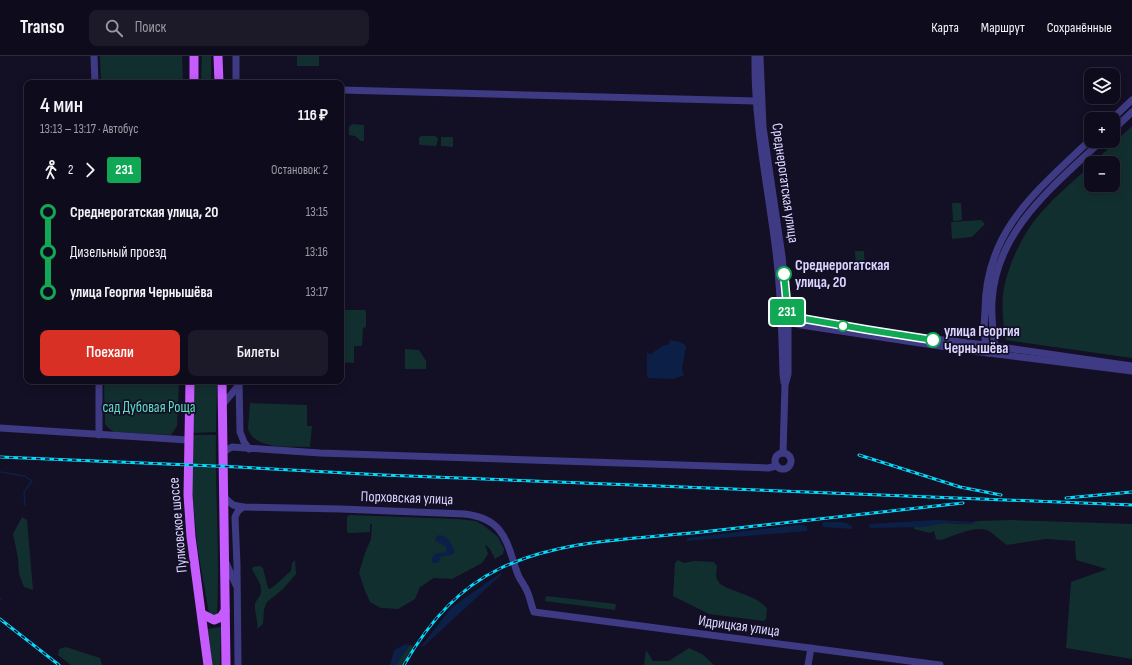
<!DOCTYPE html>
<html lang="ru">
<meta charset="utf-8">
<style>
body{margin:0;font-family:"Sofia Sans Condensed",sans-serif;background:#1c1929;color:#f1f3f6;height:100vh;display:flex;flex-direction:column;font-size:15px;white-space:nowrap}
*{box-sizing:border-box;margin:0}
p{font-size:13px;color:#9b9ba3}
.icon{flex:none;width:22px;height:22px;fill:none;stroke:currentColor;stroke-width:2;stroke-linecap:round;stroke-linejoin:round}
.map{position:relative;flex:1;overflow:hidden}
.panel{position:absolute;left:24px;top:24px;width:320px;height:304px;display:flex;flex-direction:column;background:#0e0b1c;border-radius:8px;box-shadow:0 2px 10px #0003,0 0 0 1px #2e2b3b}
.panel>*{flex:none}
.badge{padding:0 8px;border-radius:3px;font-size:14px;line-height:26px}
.controls{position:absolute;left:1084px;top:12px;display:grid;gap:8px}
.controls a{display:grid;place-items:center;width:36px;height:36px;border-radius:8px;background:#0e0b1c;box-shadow:0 2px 10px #0003,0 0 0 1px #2e2b3b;font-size:20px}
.map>.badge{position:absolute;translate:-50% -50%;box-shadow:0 0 0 2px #fff}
.legs{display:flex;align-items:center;gap:6px;height:44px;padding:0 16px;font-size:13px}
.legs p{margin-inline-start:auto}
.headline{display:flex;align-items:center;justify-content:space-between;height:68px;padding:0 16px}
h1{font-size:22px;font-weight:600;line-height:30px}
.button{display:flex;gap:8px;margin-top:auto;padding:8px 16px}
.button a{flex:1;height:46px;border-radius:8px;background:#d93025;color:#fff;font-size:16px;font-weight:600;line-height:46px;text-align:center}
.button a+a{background:#1c1929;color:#f1f3f6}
ul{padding:0 16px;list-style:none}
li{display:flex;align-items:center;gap:14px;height:40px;font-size:15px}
li i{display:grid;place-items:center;width:6px;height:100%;margin:0 5px;background:currentColor}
li i::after{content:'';width:10px;height:10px;margin:-5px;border:3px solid;border-radius:50%;background:#0e0b1c}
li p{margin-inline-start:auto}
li:first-child i{background:linear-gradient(#0000 50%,currentColor 0)}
li:last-child i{background:linear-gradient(currentColor 50%,#0000 0)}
header{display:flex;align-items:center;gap:24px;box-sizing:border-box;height:56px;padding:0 20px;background:#0e0b1c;border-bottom:1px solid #2e2b3b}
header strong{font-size:19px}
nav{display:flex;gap:22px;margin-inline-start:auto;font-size:14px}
.search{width:280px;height:36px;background:#1c1929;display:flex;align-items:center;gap:10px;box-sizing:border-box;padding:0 14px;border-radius:8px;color:#9b9ba3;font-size:15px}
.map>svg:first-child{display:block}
.green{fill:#122f2f}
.water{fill:#0c2047}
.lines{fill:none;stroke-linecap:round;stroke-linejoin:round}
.stream{stroke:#0c2047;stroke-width:1.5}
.minor{stroke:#3f3a84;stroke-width:7}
.major{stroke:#c65bfe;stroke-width:9}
.rail-casing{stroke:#02dbfc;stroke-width:3}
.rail{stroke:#130f25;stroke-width:1.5;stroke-dasharray:4.5;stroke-linecap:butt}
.line-1-casing{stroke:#fff;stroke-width:9}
.line-1{stroke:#10a855;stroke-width:6}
.stop-1-dot{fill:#fff;stroke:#10a855;stroke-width:2}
.labels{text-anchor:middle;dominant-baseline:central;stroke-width:3.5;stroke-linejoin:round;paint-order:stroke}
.street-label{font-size:15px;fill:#dad4ff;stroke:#130f25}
.stop-label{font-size:15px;font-weight:bold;fill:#dad4ff;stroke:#130f25;text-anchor:start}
.park-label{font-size:15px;fill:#5fdfc3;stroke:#130f25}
</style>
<header>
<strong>Transo</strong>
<div class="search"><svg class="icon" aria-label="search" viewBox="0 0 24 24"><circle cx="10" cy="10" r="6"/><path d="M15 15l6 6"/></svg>Поиск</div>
<nav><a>Карта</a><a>Маршрут</a><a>Сохранённые</a></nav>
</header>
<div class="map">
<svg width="1132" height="609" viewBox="0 0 1132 609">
<rect width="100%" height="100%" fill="#130f25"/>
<g class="green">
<polygon points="100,0 182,0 183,27 101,27"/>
<polygon points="202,0 211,0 211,27 201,27"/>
<rect x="297" y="0" width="22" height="10"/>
<polygon points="352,68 364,69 364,85 361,85 355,80 349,79 349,71"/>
<path d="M1132,70V302L1006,284C1003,268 1001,249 1004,232C1009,207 1023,177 1040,158C1054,141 1075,124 1091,109V129H1113V107H1093Z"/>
<polygon points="421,80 435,80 438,82 437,87 436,90 421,89 419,88 419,82"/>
<polygon points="441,81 453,81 453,91 441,90"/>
<polygon points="952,147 961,147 962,164 953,165"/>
<polygon points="981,164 985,168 972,181 952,183 951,166"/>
<polygon points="855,195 864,195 865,211 856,211"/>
<polygon points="341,254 365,254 366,256 366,271 363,272 362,290 354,290 354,307 341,306"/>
<polygon points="405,293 419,294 426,305 426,313 405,313"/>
<path d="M104,325H179L177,370L171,379L114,376C111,373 107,372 105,368Z"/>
<polygon points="194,325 217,325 216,376 192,377"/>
<path d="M250,347L307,349V370H312L310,391C292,390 255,395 248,373Z"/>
<path d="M192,379H216C215,439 220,498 217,558L216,560L209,557L198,495L192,437Z"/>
<polygon points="349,459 457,463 476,465 483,469 498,481 504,493 503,498 495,503 490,493 485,488 488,498 482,507 452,523 434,522 420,531 415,543 398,553 381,552 370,546 364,532 359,517 365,497 371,483 372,468 370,468 370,476 349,477 347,476 347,461"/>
<polygon points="22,461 27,464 33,534 24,531 19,518 18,502 13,478"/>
<path d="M1012,464L1132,468V603L1066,592L1071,526L1107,513L1076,504L1075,485L1046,483L1007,489C1001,485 993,477 987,474C973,470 954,480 941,484L936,483L934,475L930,477L914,473V471C925,471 935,467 945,467C955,467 965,469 974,468V466L978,465Z"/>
<path d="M295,504L296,518L283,533L267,546L264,553L263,568L257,573C259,567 254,556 255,548C257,542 262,540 261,533C261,527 255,519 252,513L253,511L260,510L263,512L268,532L270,533C279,527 283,521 291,515L292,507Z"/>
<path d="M678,504L684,507L694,505L714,506L717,510C717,514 715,519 717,523C721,536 756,536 767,553L766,563L764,565L709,558L673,540L675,507Z"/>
<polygon points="546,540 616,548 615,554 545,545"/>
<polygon points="221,571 220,609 212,609 208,573"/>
<polygon points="410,589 414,590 402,609 397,609 399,604"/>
<polygon points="66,591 100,602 102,609 71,609 58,599 59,593"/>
<polygon points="689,592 702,598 714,609 644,609 646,594 653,605 669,605"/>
</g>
<g class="water">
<path d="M670,284C677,286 683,285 686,291L682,313L684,319L673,323L648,322L647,320V297L651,298L662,290L669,288Z"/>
<polygon points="937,464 974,466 974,468 944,467 926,471 869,472 870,468"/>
<polygon points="823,466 840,466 847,467 849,469 852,470 852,473 823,471 822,469"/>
<polygon points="796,469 802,469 807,471 807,475 687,485 687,482"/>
<path d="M439,479C448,479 452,488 455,496L454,498L441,501L438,507H432C431,498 436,496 444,497L446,495V491L435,484L436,481Z"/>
<polygon points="501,517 502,518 425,589 420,592 452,551"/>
<polygon points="406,588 410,589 399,604 397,609 390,609 394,594"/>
</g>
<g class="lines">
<g class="stream">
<polyline points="0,416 25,420 32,425 24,436 25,449"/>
<polyline points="0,543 1,543"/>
</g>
<g class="minor">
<polyline points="94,0 95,27"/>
<polyline points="236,0 236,27"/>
<path d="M755,0C754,68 768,130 776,196C781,236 782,277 783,318L784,326"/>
<polyline points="760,0 763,71 782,200 788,260 788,318 785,329 783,397"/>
<polyline points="341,34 756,45"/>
<polyline points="1112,63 1132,44"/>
<polyline points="1113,74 1132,56"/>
<path d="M1091,83C1038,134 985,174 985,255C984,269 983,284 989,297L995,291C993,276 991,260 992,245C996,174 1054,130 1101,85"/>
<polyline points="781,264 788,260 892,278 986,289 1132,310"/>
<polyline points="784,265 801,269 973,295 1132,315"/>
<polyline points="99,325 99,379"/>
<polyline points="239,325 240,376 244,386 249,393"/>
<polyline points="223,348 239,329"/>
<polyline points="0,372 188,384"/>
<polyline points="223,396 232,391 320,397 768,412 777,410"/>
<circle cx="783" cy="405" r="8"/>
<path d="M223,440L233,449L243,451L341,453L465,458C504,463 506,484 517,516C519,523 524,528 527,535C530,541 531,549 534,556L940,609"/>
<polyline points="226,507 236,529"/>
<polyline points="238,609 237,509 235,461 238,455 243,451"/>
<polyline points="808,609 811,592"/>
</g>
<g class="major">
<polyline points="194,0 194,27"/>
<polyline points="218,0 219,27"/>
<polyline points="190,325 188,439 191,481 208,609"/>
<polyline points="222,325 226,609"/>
<polyline points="202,558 214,564 221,561 225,555"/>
</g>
<g class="rail-casing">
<g id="rail">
<polyline points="859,399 960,431 1001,439"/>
<polyline points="0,401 238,411 383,419 1132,449"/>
<polyline points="1066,442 1132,436"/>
<polyline points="0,563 59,609"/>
<path d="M404,609C427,569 457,533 499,513C560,483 636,483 702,476C789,467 876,456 963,447"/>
</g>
</g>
<use href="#rail" class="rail"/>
</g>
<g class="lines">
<g class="line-1-casing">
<polyline id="line-1" points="784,218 788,260 869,274 933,284"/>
</g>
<use href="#line-1" class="line-1"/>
</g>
<g class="stop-1-dot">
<circle cx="784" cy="218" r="7"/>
<circle cx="843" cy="270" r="5"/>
<circle cx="933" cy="284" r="7"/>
</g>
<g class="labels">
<g class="street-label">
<text transform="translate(785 127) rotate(82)">Среднерогатская улица</text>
<text transform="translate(407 442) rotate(2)">Порховская улица</text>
<text transform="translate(178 469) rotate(-95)">Пулковское шоссе</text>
<text transform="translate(739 570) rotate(8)">Идрицкая улица</text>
</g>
<g class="stop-label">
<text x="795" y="209">Среднерогатская<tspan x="795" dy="17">улица, 20</tspan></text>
<text x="944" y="275">улица Георгия<tspan x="944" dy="17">Чернышёва</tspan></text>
</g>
<g class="park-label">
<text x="149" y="351">сад Дубовая Роща</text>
</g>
</g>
</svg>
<div class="controls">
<a><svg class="icon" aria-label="layers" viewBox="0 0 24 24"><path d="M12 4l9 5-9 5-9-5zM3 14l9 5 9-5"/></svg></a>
<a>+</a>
<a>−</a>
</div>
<b class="badge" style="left:787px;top:256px;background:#10a855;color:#fff">231</b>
<section class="panel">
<div class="headline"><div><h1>4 мин</h1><p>13:13 – 13:17 · Автобус</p></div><b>116 ₽</b></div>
<div class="legs"><svg class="icon" aria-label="walk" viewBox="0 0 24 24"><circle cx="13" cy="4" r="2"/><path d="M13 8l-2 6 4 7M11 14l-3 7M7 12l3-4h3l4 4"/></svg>2<svg class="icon" aria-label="forward" viewBox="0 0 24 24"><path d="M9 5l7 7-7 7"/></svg><b class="badge" style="background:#10a855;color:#fff">231</b><p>Остановок: 2</p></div>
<ul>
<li><i style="color:#10a855"></i><b>Среднерогатская улица, 20</b><p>13:15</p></li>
<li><i style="color:#10a855"></i><span>Дизельный проезд</span><p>13:16</p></li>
<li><i style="color:#10a855"></i><b>улица Георгия Чернышёва</b><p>13:17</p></li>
</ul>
<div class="button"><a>Поехали</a><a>Билеты</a></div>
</section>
</div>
